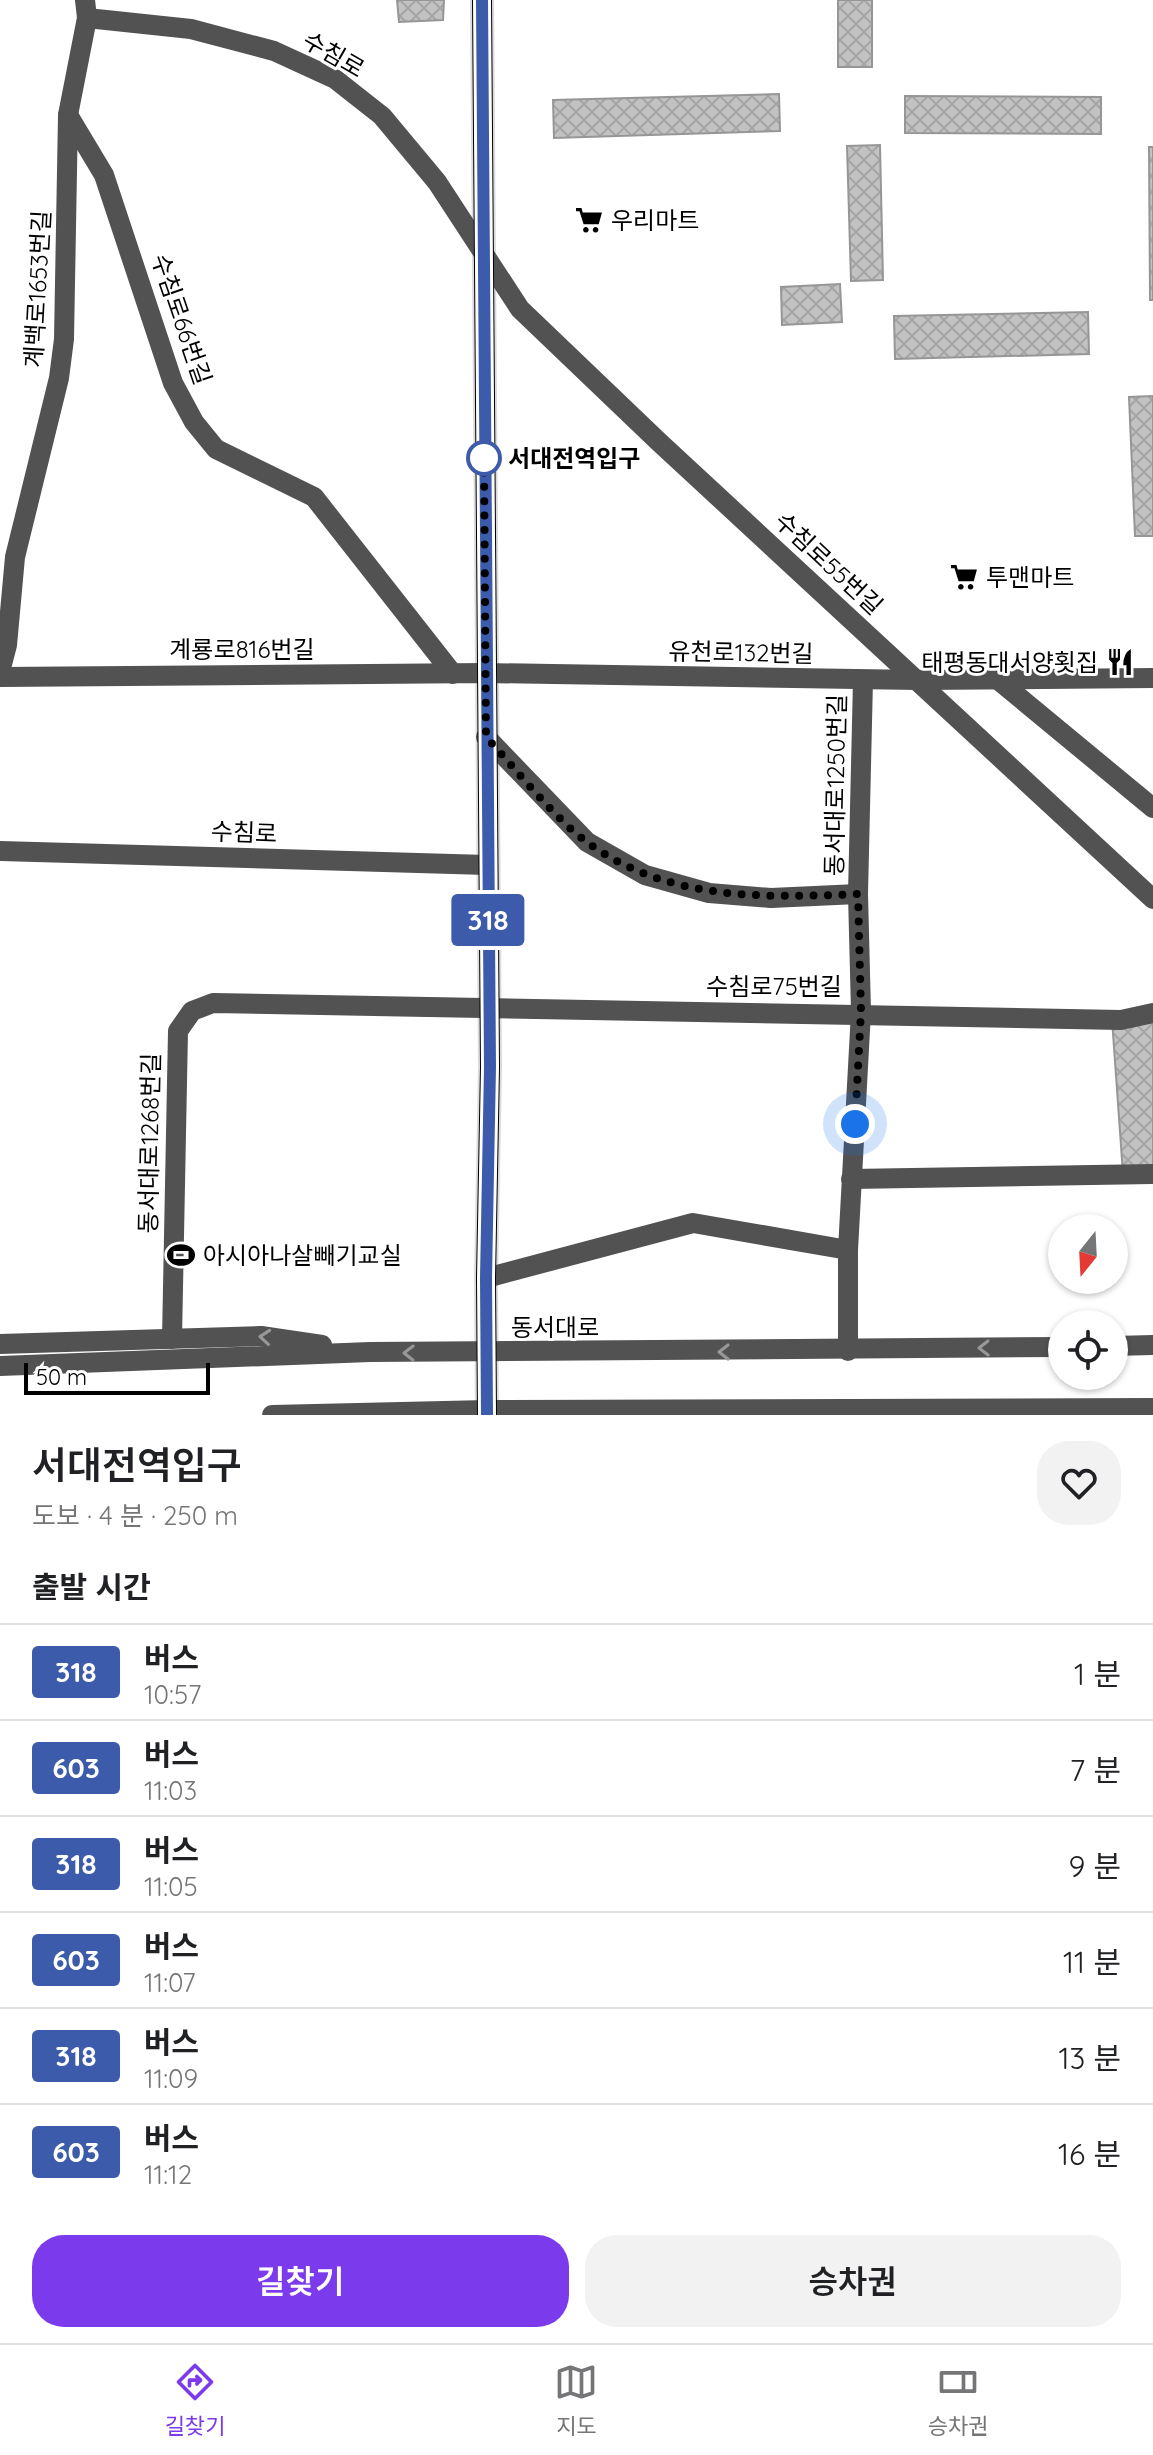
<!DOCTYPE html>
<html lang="ko">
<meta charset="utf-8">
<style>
body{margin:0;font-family:Quicksand,"Noto Sans KR",sans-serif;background:#f2f2f2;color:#202124;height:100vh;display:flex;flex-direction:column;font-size:30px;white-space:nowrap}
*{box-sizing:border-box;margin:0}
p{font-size:26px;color:#757577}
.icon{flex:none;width:44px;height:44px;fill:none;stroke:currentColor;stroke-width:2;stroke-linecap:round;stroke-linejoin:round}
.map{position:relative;height:1415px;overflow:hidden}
.drawer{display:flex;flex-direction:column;background:#fff;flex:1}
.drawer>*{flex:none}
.badge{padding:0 16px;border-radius:6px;font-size:28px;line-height:52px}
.needle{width:52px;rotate:198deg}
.fabs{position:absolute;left:1048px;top:1214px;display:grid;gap:16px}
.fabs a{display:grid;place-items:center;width:80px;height:80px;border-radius:50%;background:#fff;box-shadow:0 2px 6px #0004;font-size:40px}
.scale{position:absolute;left:24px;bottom:20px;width:186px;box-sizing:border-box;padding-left:8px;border:4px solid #000;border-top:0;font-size:22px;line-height:28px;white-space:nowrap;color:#000;-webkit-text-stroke:6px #fff;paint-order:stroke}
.you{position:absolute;width:40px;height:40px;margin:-20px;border:6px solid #fff;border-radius:50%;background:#1a73e8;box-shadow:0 0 0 12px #1a73e833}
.map>.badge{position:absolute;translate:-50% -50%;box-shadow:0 0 0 4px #fff}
h2{padding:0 32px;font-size:30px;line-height:72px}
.round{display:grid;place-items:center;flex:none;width:84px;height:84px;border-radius:32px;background:#f2f2f2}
.summary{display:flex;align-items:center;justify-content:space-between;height:136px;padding:0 32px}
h1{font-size:38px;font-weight:600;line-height:60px}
.primary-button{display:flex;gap:16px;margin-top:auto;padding:16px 32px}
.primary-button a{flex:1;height:92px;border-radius:32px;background:#7c3aed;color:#fff;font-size:32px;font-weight:600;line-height:92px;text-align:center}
.primary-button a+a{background:#f2f2f2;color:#202124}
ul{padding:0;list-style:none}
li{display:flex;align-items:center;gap:24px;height:96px;padding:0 32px;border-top:2px solid #e0e0e0}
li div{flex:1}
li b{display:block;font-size:30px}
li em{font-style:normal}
li .badge{min-width:88px;font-weight:700;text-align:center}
.dock{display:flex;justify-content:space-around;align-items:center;height:112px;border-top:2px solid #e0e0e0;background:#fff;font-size:22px;color:#757577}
.dock a{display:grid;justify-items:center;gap:4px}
.dock .active{color:#7c3aed}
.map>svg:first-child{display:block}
.building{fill:url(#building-cross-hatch);stroke:#969696;stroke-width:2}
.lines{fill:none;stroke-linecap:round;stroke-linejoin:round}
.major-casing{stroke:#dbdbdb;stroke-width:24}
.minor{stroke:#525252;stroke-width:20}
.major{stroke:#000;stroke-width:20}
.oneway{stroke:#979797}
.line-casing{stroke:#fff;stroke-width:18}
.line{stroke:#3d5bab;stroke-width:12}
.walk{stroke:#000;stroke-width:8;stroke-dasharray:0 14.4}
.stop-dot{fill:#fff;stroke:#3d5bab;stroke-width:4}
.labels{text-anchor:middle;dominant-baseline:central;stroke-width:6;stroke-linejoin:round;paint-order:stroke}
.street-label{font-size:24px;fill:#000;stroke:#fff}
.poi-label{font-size:24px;fill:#000;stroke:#fff;text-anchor:start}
.stop-label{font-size:24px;font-weight:bold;fill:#000;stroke:#fff;text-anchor:start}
</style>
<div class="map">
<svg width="1153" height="1415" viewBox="0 0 1153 1415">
<defs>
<pattern id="building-cross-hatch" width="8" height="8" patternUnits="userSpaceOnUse" patternTransform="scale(2)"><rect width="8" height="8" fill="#c2c2c2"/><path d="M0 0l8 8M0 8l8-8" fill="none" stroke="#a5a5a5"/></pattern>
</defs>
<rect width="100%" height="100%" fill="#fff"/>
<g class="building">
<polygon points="397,0 444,0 443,20 399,22"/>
<rect x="838" y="0" width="34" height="67"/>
<polygon points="779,94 780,131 554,138 553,100"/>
<polygon points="905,96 1101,97 1101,134 905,133"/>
<polygon points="880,145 883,280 851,281 847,146"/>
<polygon points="1149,147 1153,147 1153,300 1150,300"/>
<polygon points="840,284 842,322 782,325 781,287"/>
<polygon points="1088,312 1089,354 895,359 894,316"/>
<polygon points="1153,396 1153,536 1135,536 1129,397"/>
<polygon points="1153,1012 1153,1174 1123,1174 1112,1019"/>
</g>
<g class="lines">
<g class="major-casing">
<polyline id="major" points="482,0 490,1067 486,1278 487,1415"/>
</g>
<g class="minor">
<polyline points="87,18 191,29 274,51 335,79 382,116 437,182 520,309 659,442 1153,899"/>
<polyline points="68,115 104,175 173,383 194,422 216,449 314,497 453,674"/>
<polyline points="0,672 7,645 15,557 59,378 64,339 68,115 87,18 85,0"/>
<polyline points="0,677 485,673 918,680 1153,678"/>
<polyline points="997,679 1153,808"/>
<polyline points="486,737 587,842 645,875 709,893 771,898 858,894"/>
<polyline points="0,851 487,865"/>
<polyline points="851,1179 1153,1174"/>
<polyline points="486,1278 693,1223 848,1250"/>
<polyline points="172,1339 178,1031 192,1011 213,1003 1121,1020 1153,1013"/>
<polyline points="0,1344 261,1336 322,1345"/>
<polyline points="1114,1346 1153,1345"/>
<polyline points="848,1351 848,1250 861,1012 858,894 863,680"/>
<polyline points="0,1366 370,1352 1062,1347"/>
<polyline points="272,1415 487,1410 1153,1408"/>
</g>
<use href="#major" class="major"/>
</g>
<defs><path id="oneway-chevron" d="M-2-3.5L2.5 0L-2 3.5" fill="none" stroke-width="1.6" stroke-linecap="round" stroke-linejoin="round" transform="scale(2)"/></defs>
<g class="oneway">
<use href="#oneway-chevron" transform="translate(265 1337) rotate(-175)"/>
<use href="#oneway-chevron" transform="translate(984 1348) rotate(179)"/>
<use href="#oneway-chevron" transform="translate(724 1352) rotate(180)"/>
<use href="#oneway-chevron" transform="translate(409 1353) rotate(-179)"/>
</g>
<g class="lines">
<g class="line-casing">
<polyline id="line" points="482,0 490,1067 486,1278 487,1415"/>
</g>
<use href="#line" class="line"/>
<path class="walk" d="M484,458L486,737C514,767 556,820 588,843C668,901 764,898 858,894L861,1012L855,1124"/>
</g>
<defs>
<g id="supermarket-bare" transform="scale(2.16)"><path d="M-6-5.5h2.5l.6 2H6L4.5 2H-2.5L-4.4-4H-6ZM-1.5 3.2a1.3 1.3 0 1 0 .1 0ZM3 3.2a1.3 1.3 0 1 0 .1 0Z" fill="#000" stroke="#fff" stroke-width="2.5" paint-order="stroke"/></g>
<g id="restaurant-bare" transform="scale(2.16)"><path d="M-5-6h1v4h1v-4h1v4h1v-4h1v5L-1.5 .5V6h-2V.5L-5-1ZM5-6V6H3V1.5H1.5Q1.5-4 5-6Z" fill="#000" stroke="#fff" stroke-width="2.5" paint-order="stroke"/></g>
<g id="stadium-bare" transform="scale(2.16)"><path d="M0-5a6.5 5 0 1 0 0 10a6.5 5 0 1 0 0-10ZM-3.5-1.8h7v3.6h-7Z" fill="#000" stroke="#fff" stroke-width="2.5" paint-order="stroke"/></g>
</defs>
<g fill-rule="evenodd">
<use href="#supermarket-bare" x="589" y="220"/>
<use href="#supermarket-bare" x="964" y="577"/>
<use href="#restaurant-bare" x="1120" y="662"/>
<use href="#stadium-bare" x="181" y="1255"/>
</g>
<circle class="stop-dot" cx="484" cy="458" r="16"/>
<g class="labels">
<g class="street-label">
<text transform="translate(334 54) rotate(30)">수침로</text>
<text transform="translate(37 289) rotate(-87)">계백로1653번길</text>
<text transform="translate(182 319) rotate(71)">수침로66번길</text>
<text transform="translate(829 563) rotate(43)">수침로55번길</text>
<text x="242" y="649">계룡로816번길</text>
<text transform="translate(741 652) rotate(1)">유천로132번길</text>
<text transform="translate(835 785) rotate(-89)">동서대로1250번길</text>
<text transform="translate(244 832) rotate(2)">수침로</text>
<text x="774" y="986">수침로75번길</text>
<text transform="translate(149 1143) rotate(-89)">동서대로1268번길</text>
<text x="555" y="1327">동서대로</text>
</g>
<g class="poi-label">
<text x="611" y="220">우리마트</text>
<text x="986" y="577">투맨마트</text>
<text x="1098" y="662" text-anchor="end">태평동대서양횟집</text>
<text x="203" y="1255">아시아나살빼기교실</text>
</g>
<g class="stop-label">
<text x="508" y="458">서대전역입구</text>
</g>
</g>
</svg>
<div class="fabs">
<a><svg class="needle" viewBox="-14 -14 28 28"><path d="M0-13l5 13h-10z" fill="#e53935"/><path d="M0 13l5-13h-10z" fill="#757577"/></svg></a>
<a><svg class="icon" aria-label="locate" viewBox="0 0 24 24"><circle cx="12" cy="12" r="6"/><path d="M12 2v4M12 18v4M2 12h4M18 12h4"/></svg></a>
</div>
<div class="scale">50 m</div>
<div class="you" style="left:855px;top:1124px"></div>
<b class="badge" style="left:488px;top:920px;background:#3d5bab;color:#fff">318</b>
</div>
<section class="drawer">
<div class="summary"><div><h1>서대전역입구</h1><p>도보 · 4 분 · 250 m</p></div><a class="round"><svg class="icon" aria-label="heart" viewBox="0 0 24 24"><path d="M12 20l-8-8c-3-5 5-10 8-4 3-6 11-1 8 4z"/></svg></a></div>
<h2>출발 시간</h2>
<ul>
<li><span class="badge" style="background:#3d5bab;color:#fff">318</span><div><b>버스</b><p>10:57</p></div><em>1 분</em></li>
<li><span class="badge" style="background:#3d5bab;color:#fff">603</span><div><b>버스</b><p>11:03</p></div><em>7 분</em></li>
<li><span class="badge" style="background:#3d5bab;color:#fff">318</span><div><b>버스</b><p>11:05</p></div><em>9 분</em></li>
<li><span class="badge" style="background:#3d5bab;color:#fff">603</span><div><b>버스</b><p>11:07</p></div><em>11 분</em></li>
<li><span class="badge" style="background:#3d5bab;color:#fff">318</span><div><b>버스</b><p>11:09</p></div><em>13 분</em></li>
<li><span class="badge" style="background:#3d5bab;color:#fff">603</span><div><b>버스</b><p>11:12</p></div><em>16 분</em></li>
</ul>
<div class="primary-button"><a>길찾기</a><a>승차권</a></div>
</section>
<nav class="dock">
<a class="active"><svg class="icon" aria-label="directions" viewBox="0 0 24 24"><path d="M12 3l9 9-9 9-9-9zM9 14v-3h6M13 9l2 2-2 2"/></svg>길찾기</a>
<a><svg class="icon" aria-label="map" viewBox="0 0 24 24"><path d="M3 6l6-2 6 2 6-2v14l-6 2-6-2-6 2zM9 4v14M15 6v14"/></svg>지도</a>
<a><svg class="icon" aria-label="tickets" viewBox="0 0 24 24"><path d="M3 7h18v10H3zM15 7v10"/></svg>승차권</a>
</nav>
